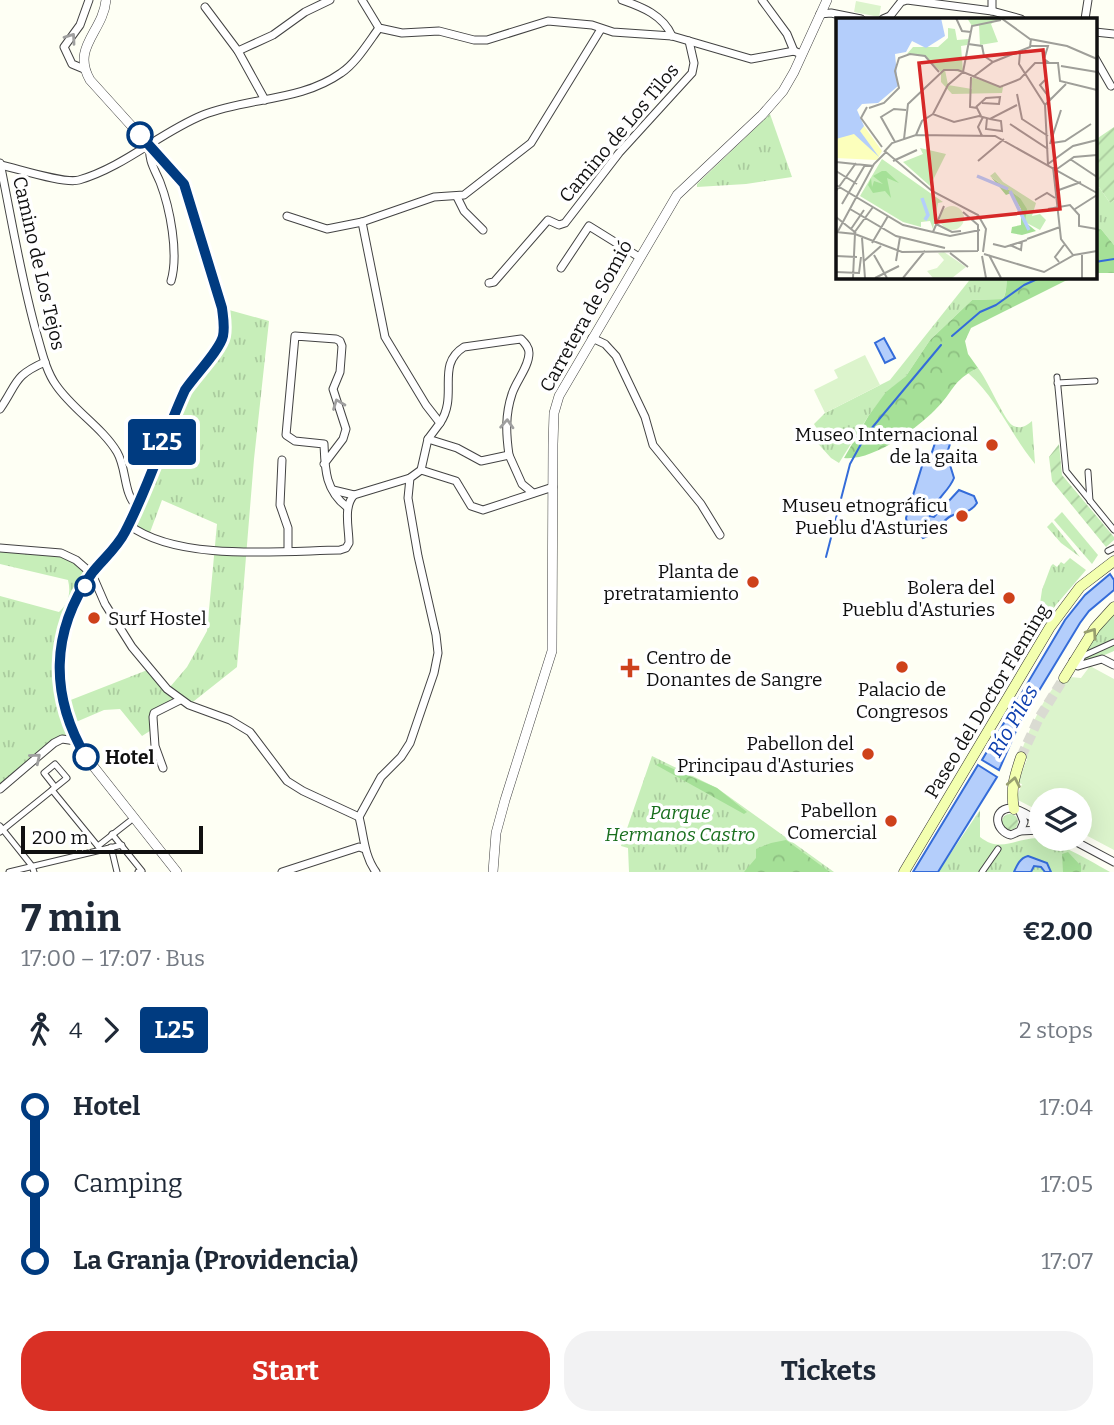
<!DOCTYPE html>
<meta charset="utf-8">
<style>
body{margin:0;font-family:Bitter,serif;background:#f2f2f3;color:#1f2937;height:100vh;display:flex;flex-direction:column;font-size:26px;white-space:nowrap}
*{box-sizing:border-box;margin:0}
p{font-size:23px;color:#747a83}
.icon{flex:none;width:38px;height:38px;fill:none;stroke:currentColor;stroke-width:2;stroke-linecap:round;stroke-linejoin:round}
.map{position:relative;height:872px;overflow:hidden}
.panel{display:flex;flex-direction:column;background:#fff;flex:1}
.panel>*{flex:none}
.badge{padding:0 14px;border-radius:5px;font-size:24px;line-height:46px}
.tools{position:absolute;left:1029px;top:788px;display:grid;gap:14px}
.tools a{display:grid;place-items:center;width:63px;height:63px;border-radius:50%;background:#fff;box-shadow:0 7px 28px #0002;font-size:35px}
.scale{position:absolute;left:21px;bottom:18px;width:182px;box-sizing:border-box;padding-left:7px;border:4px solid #101010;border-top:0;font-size:19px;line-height:24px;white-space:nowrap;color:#101010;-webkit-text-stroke:5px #fff;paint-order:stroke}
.map>.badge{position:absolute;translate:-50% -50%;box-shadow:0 0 0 4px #fff}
.legs{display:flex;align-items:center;gap:10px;height:77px;padding:0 21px;font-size:23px}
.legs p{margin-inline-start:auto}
.summary{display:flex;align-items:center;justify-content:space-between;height:119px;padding:0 21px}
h1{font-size:38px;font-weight:700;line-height:52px}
.action{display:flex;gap:14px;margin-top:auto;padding:14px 21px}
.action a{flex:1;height:80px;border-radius:28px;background:#d93025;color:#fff;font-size:28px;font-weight:700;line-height:80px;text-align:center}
.action a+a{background:#f2f2f3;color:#1f2937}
ul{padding:0 21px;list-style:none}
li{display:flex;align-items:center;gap:24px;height:77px;font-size:26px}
li i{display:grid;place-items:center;width:10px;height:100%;margin:0 9px;background:currentColor}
li i::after{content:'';width:18px;height:18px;margin:-9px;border:5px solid;border-radius:50%;background:#fff}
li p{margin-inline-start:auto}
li:first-child i{background:linear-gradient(#0000 50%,currentColor 0)}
li:last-child i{background:linear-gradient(currentColor 50%,#0000 0)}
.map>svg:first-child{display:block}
.grass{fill:url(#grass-tufts)}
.forest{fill:url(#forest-crowns)}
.garden{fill:url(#garden-furrows)}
.pitch{fill:#dcf4cc}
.water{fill:#b4cefb;stroke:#346cd9;stroke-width:2}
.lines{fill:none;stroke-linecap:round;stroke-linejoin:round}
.stream{stroke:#346cd9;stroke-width:2}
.secondary-tunnel{stroke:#dadbd2;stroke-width:10;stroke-dasharray:10 5;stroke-linecap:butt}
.pedestrian-casing{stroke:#434343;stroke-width:7}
.minor-casing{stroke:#434343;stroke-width:9}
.tertiary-casing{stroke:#434343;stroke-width:10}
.secondary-casing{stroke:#323232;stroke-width:11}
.pedestrian{stroke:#fff;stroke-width:5}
.minor{stroke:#fff;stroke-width:7}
.tertiary{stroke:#fff;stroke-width:9}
.secondary{stroke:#f3ffaf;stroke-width:10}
.oneway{stroke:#9f9f9f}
.oneway2{stroke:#989f6f}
.line-1-casing{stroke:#fff;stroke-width:16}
.line-1{stroke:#003b80;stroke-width:10}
.stop-1-dot{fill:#fff;stroke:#003b80;stroke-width:3.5}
.poi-dot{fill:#ce411b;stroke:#fff;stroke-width:2.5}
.labels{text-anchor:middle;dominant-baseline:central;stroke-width:7;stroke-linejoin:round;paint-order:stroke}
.street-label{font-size:19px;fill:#101010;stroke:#fff}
.poi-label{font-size:19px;fill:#101010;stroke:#fff;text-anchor:end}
.stop-label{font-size:19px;font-weight:bold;fill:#101010;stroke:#fff;text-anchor:start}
.park-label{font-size:19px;font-style:italic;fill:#196f1e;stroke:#fff}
.water-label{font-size:21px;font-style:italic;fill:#0d3eaf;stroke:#fff}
.inset-river{fill:none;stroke:#b4cefb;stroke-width:3.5}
.inset-road{fill:none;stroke:#9f9f99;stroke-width:2}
.view{fill:#d62828;fill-opacity:0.15;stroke:#d62828;stroke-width:3.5}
.inset-edge{fill:none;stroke:#101010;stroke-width:3.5}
</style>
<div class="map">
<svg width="1114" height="872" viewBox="0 0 1114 872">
<defs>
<pattern id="grass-tufts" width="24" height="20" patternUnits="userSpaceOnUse" patternTransform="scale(1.75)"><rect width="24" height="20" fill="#c7eeb9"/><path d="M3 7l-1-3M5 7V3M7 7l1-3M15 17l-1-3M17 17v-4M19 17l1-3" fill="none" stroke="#aacb9e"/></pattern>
<pattern id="forest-crowns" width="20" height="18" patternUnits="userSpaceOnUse" patternTransform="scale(1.75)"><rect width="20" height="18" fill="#a5e097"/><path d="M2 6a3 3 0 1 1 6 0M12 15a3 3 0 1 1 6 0" fill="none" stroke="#8dbf81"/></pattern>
<pattern id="garden-furrows" width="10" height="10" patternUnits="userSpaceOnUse" patternTransform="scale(1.75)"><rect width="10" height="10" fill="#c7eeb9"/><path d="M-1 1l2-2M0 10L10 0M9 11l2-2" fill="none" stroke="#aacb9e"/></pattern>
</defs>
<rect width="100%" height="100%" fill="#fefff4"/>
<g class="grass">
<polygon points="770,114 792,177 746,184 697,187 697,184"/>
<polygon points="1099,187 1110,203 1114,200 1114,245 1101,229 1095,228 1095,189"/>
<path d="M972,277H1008C1005,285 1008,289 1003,299L972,300L930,340L906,376L886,393L869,415L839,463L831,458L813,438L819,432L814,424L825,413L890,380Z"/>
<path d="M222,308L269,321L254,459L237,667L189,705L180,700L154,713L153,729L142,736L120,709L104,710L69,725L76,741L62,739L0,789V596L59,612C69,603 71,592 68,580L0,564V548L61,553L92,574L62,640L63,703L150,669L170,687L187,667L207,631L217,524L162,500L149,535L129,525L185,390L219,347Z"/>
<path d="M978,368C987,379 1005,421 1012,425C1020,430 1026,426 1032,421L1035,464C1011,435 996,397 968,373Z"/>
<polygon points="1062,512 1098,555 1092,564 1054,520"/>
<polygon points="1052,522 1080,557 1061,543 1047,527"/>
<polygon points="1070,558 1086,570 1055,606 1043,626 1037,624 1042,590 1051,566 1053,564 1057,567 1061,562 1064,564"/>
<polygon points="1114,607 1114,651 1078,666 1095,628"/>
<polygon points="652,756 717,788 834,872 629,872 628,848 621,846"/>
<path d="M980,810V837C1000,853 1014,839 1037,838C1051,838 1096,864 1110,872H938Z"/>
</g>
<g class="forest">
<polygon points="1095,228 1101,229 1114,245 1114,273 1095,273"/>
<path d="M1008,277H1080L1065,281L971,328L965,341L968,354L978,368C952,380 953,393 935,410C915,430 873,461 844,458L869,415L886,392L906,376L930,340L972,300L1003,299C1008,290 1005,284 1008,277Z"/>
<polygon points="660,763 717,788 747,812 744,814 656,765"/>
<polygon points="786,840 830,872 744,872 756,858 756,849 771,843"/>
<polygon points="1068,852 1081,866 1081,872 1063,872 1062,854"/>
</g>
<g class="garden">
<polygon points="1114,127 1114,200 1110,203 1099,187 1095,189 1095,140"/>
<polygon points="1059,444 1062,475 1114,537 1114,540 1106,547 1052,481 1049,457"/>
<circle cx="1010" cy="822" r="8"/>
</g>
<g class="pitch">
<polygon points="856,1 881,6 879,17 854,12"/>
<polygon points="865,355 880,385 825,413 814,390 838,378 834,370"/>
<path d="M1090,666L1114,679V850L1080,832V800H1041V812L1016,799L1022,784L1018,783L1027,759L1020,756C1025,739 1048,684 1065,678C1070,676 1076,678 1081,678Z"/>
</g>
<g class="water">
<polygon points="884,338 895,358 885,363 875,343"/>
<path d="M941,436L947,438L950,444L945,459L950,465L954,478C948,493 936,497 930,516L934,517L959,490L974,496L977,503C970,514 961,511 951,516C939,522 942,532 923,538L907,523L906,518L922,466L931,455L936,440Z"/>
<polygon points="1110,574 1114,580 1114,590 1089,611 1080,623 1020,722 999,770 982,760 1065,620 1085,595"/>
<polygon points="978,765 997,777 938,872 913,872"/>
<path d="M1028,856L1047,863L1051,872H1045L1041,867L1034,866L1031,872H1014C1017,865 1020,858 1028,856Z"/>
</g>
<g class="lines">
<g class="stream">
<polyline points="1095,262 1114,259"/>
<polyline points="952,336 980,312 996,305 1024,285 1044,276"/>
<polyline points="826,557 850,464 866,435 941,345"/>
</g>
<polyline class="secondary-tunnel" points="1021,757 1039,718 1064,678"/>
<g class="pedestrian-casing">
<g id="pedestrian">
<polyline points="1057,377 1066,471 1114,530"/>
<polyline points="1057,383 1095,381"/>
<polyline points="1088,472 1090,501"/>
<polyline points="1108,551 1114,548"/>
<polyline points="1078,666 1083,656 1114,642"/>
<polyline points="52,790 101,850"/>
<polyline points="0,826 32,866 34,872"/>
<polyline points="0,832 67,778 55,764 44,773 55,787"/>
<polyline points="112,834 142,871 138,872"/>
<polyline points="98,846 130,821"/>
<polyline points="111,847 117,872"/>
<polyline points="9,872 122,845"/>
<polyline points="982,872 998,849"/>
</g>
</g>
<g class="minor-casing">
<g id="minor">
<polyline points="362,0 379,28 402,33 439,31 474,40 487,40 548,21 592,25 613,32 672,36 751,59 794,51 801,54"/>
<path d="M622,0C642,7 663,15 672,36"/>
<polyline points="762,0 787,34 794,51"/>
<polyline points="992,0 992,11"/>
<polyline points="205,7 238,51 273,35 305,12 330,0"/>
<polyline points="820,14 831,13 861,19"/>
<polyline points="883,19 890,16 901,2 907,0 992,11 1021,19"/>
<polyline points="1085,19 1088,0"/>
<polyline points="1095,32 1114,34"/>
<polyline points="238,51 265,100"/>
<polyline points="1095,58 1111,86"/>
<polyline points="84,69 72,64 64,47 80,25 89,0"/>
<path d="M150,145C148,160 154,168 160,182C170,208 179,254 171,281"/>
<path d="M0,163C12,221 21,279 37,335C42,352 46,371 56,385C73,410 102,427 117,452C127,469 123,493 137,507"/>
<path d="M1,165C19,169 64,184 79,180C124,167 161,132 203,115C248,97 300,102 341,73C356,63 368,43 379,28"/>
<polyline points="457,197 464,211 483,230"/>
<polyline points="287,216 327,229 362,222 434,197 464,195 531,143 601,29"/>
<path d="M362,222L385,337L426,405L440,423L428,439L421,470L410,478L408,498L418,556L436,635L438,653L434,673L410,743L401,757L381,777L359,817C364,836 364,856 376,872"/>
<polyline points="561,268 589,226 639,257"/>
<polyline points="489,283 494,282 548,220 559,225 565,223 619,153 692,73 694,63 689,41"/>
<polyline points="592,338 605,344 616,356 645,417 653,445 701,504 720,535"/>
<path d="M0,409C18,383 13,376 45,362"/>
<path d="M428,439L457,448L481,461L509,455C506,434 505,415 512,394C516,381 529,367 529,353C529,347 525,343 521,339L464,347C435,365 459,395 440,423"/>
<polyline points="509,455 522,484 533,493"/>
<polyline points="282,460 280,505 288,528 288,551"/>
<path d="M324,464L343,439L346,429L333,389L340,372L342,346L340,341L336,339L295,336L286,435L295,441L324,444C325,469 325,490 347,507"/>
<polyline points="421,470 456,481 471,506 483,510 553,487"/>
<polyline points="333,490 354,495"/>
<path d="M129,525C178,562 281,551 340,550L346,548L349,543C349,528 343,507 354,495L410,478"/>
<polyline points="0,548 61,553 76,560 92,574 105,604 132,647 167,689 189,705 230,720 250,732 287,781 303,791 359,817"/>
<polyline points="1073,661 1078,666 1102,659 1114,665"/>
<polyline points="163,768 155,746 153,717 154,713 180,700"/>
<polyline points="0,789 54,743 62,739 76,741"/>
<path d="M1020,812L1024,822L1020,831L1011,835C996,832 991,810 1010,808C1019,808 1033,818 1041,823"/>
<polyline points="1020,831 1041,830"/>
<polyline points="1069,838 1114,862"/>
<polyline points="282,872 359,847 365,849"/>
</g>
</g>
<g class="tertiary-casing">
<g id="tertiary">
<path d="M106,0C103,32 71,47 90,80L184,184L222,308C223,317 225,326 223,335C220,350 195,375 185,390L129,525L112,552L92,574L73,608L62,640L59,663L62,703L76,741L86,757L177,872"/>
<polyline points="493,872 496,833 505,800 552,651 553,444 554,413 559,396 677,195 762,115 783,91 794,72 827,0"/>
</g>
</g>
<g class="secondary-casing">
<g id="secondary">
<polyline points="1064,678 1095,628 1114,607"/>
<path d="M1014,809C1010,789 1015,775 1021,757"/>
<polyline points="904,872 1050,627 1080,587 1114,561"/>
</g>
</g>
<use href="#pedestrian" class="pedestrian"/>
<use href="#minor" class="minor"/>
<use href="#tertiary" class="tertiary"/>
<use href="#secondary" class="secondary"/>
</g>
<defs><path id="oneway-chevron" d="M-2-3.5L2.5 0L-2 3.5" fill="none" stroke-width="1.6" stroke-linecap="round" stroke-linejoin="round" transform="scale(1.75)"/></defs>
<g class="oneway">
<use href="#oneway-chevron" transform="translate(71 38) rotate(-55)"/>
<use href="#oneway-chevron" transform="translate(338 404) rotate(-111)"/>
<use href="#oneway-chevron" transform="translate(507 424) rotate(-87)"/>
<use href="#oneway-chevron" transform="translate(36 758) rotate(-40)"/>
</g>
<g class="oneway2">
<use href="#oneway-chevron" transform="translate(1092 633) rotate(-55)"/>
<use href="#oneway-chevron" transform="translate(1014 782) rotate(-79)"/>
</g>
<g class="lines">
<g class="line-1-casing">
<path id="line-1" d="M86,757C50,696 50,632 92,573C103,559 117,548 125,532C149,486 164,436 185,390C195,375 220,350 223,336C225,326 223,317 222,308L184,184L140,135"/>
</g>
<use href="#line-1" class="line-1"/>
</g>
<g class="stop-1-dot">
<circle cx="140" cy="135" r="12"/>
<circle cx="85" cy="586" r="9"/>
<circle cx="86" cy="757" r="12"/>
</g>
<g class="poi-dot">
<circle cx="992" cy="445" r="7"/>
<circle cx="962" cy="516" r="7"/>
<circle cx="753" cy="582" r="7"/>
<circle cx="1009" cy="598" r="7"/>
<circle cx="94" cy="618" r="7"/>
<circle cx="902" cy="667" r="7"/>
<path d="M626.5 657.5h7v7h7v7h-7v7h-7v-7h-7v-7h7z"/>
<circle cx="868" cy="754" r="7"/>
<circle cx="891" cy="821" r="7"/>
</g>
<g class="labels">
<g class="street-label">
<text transform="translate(619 133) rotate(-50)">Camino de Los Tilos</text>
<text transform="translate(39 263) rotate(77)">Camino de Los Tejos</text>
<text transform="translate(586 316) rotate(-61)">Carretera de Somió</text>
<text transform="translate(987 701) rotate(-59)">Paseo del Doctor Fleming</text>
</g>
<g class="poi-label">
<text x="978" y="434">Museo Internacional<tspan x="978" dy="22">de la gaita</tspan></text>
<text x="948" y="505">Museu etnográficu<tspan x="948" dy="22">Pueblu d'Asturies</tspan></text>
<text x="739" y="571">Planta de<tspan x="739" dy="22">pretratamiento</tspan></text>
<text x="995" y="587">Bolera del<tspan x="995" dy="22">Pueblu d'Asturies</tspan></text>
<text x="108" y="618" text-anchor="start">Surf Hostel</text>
<text x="646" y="657" text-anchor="start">Centro de<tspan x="646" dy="22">Donantes de Sangre</tspan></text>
<text x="902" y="689" text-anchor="middle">Palacio de<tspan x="902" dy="22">Congresos</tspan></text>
<text x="854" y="743">Pabellon del<tspan x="854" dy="22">Principau d'Asturies</tspan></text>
<text x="877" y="810">Pabellon<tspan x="877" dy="22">Comercial</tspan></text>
</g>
<g class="stop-label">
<text x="105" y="757">Hotel</text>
</g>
<g class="park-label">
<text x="680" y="812">Parque<tspan x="680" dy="22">Hermanos Castro</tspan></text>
</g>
<g class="water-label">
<text transform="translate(1013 721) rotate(-60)">Río Piles</text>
</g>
</g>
<g transform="translate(836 18)">
<rect width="261" height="261" fill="#fefff4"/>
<path d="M131,0H164L155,6L162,24L144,27L143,7L136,8ZM112,10L119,11L121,22L133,21L131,27L125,28L127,54L109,52L112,67L136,71L135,59L167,69L166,75L116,76L105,64V54L89,38L71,36L77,29H102L112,20ZM84,130L110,136L94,168L67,144L87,136ZM46,141L107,184L102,185L97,211L94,203L85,204V209L67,204L24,178ZM159,154L167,164L200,185L196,198L204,196L210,202L204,212L189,204L184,180L154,158Z" fill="#c7eeb9"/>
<path d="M46,153H50L63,165L51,160L55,180L49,173L37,175L32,167L35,160L36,169L38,163L47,166L37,158ZM155,159L184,180L191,191L189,204L200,213L186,217L175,215L176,209L185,207V191L175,175L170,177Z" fill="#a5e097"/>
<path d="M28,108L46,133L41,142L0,140V113Z" fill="#fcffbc"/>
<path d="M104 200a12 12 0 1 1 24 0a12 12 0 1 1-24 0ZM108,234L130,249L116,260H97L91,253L101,250L108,242L102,235Z" fill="#dcf4cc"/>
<path d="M0,0H105L109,18L90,30L76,23L70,34L59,36L62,68L42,85L26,86L21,92L28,108L24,113L43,139L18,116L0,121Z" fill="#b4cefb"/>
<path class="inset-river" d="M141,158L172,171M174,173L193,212M86,180L92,197L89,202"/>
<path class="inset-road" d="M120,0L126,13L135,14M165,0L194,21L231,28L261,41M132,26L146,28L148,38L157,44M195,28H212L208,41L212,44L206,45M184,35L183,46L209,87M225,48L261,54M127,54L136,8L165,2M135,59L134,89L141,90L145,98M137,59L157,44L194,29L195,21M209,62L204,67L215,82M181,76L186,101L212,118M31,89L25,100L46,129M140,89L150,80L164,79L163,86L146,85M33,90L48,85L63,70L59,53L63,40L74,36L89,38L103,54M97,96L112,67L127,54M151,100L150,111L166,113L165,103L154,101M174,106L212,131M80,117L86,103L97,96L118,104L143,98L154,101L181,87M146,118L142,109L147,99M68,121L72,86L108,52H122L164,69L184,61L199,45H222L224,63L261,72M59,124L45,99L58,91L70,92M216,125L229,123L255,106M214,126L225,92M48,134L56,125L80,117L159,118L261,175M234,141L261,159M57,143L81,132M142,143L168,121M0,144L38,148M212,146L237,128L261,122M212,147L209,87L230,66M217,149L225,221L237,237M221,151L238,139L261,137M0,153L21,166M0,167L67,207L114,218L144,212M0,173L20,145M220,173L245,164M199,182L211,175L219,180M6,186L29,147M14,191L60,218L109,230M212,191L234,187L243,197V208L261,211M239,191L261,177M127,194L142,207V233M0,199L20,215M100,206L116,214L125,213M15,211L28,192M0,214L19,216L66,234L142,233M97,214L108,188M1,215L38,146L50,134L96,173L142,197L150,211L147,234M18,215L37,189M26,220L29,260M191,221L224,209M36,225L52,198M157,226L169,229L191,222M174,227L185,232L186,223M114,235L132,249M148,236L208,254L238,237L261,233M38,237L51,260M153,237L165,260M0,238L21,239M146,238L150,260M28,243L45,228M60,243L64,219M223,244L219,239L228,227M0,254L23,255L25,239M17,260L19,215M39,260L63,248M67,260L89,233M246,260V237"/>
<path class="view" d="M207,32L224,191L100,204L83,45Z"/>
<rect width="261" height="261" class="inset-edge"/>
</g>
</svg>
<div class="tools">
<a><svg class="icon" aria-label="layers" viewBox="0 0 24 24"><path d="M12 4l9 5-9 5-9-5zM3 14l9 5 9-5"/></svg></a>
</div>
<div class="scale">200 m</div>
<b class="badge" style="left:162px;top:442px;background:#003b80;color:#fff">L25</b>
</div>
<section class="panel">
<div class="summary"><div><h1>7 min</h1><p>17:00 – 17:07 · Bus</p></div><b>€2.00</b></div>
<div class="legs"><svg class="icon" aria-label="walk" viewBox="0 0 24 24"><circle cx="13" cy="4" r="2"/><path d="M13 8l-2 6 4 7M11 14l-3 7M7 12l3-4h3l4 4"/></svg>4<svg class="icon" aria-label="forward" viewBox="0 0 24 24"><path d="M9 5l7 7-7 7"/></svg><b class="badge" style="background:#003b80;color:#fff">L25</b><p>2 stops</p></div>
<ul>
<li><i style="color:#003b80"></i><b>Hotel</b><p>17:04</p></li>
<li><i style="color:#003b80"></i><span>Camping</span><p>17:05</p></li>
<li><i style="color:#003b80"></i><b>La Granja (Providencia)</b><p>17:07</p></li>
</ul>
<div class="action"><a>Start</a><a>Tickets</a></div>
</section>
